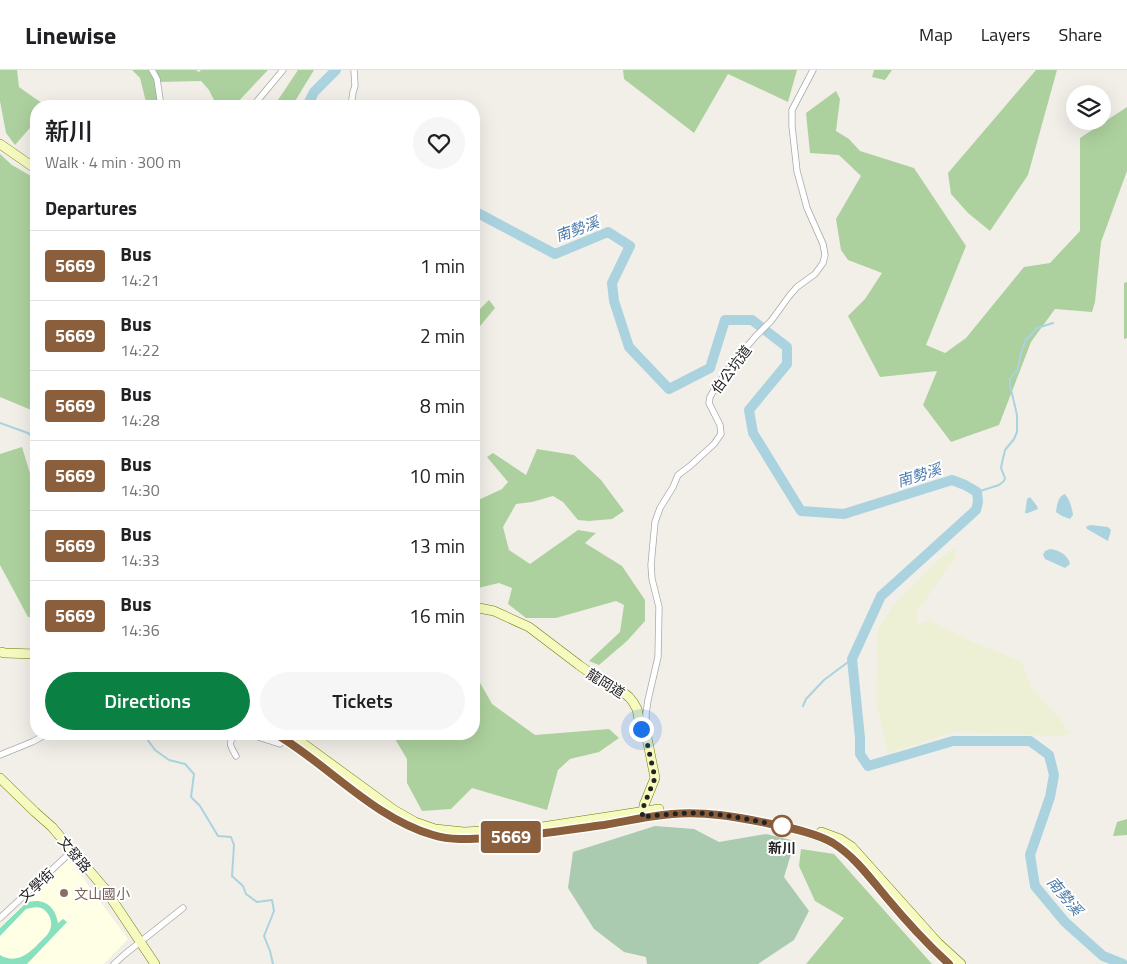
<!DOCTYPE html>
<meta charset="utf-8">
<style>
body{margin:0;font-family:"Titillium Web","Noto Sans TC",sans-serif;background:#f6f6f6;color:#202124;height:100vh;display:flex;flex-direction:column;font-size:19px;white-space:nowrap}
*{box-sizing:border-box;margin:0}
p{font-size:16px;color:#757577}
.icon{flex:none;width:28px;height:28px;fill:none;stroke:currentColor;stroke-width:2;stroke-linecap:round;stroke-linejoin:round}
.map{position:relative;flex:1;overflow:hidden}
.drawer{position:absolute;left:30px;top:30px;width:450px;height:640px;display:flex;flex-direction:column;background:#fff;border-radius:20px;box-shadow:0 5px 20px #0002}
.drawer>*{flex:none}
.badge{padding:0 10px;border-radius:4px;font-size:18px;line-height:32px}
.tools{position:absolute;left:1066px;top:15px;display:grid;gap:10px}
.tools a{display:grid;place-items:center;width:45px;height:45px;border-radius:50%;background:#fff;box-shadow:0 5px 20px #0002;font-size:25px}
.you{position:absolute;width:25px;height:25px;margin:-12px;border:4px solid #fff;border-radius:50%;background:#1a73e8;box-shadow:0 0 0 8px #1a73e833}
.map>.badge{position:absolute;translate:-50% -50%;box-shadow:0 0 0 2px #fff}
h2{padding:0 15px;font-size:19px;line-height:45px}
.round{display:grid;place-items:center;flex:none;width:52px;height:52px;border-radius:26px;background:#f6f6f6}
.summary{display:flex;align-items:center;justify-content:space-between;height:85px;padding:0 15px}
h1{font-size:24px;font-weight:600;line-height:38px}
.primary-button{display:flex;gap:10px;margin-top:auto;padding:10px 15px}
.primary-button a{flex:1;height:58px;border-radius:30px;background:#0b8043;color:#fff;font-size:20px;font-weight:600;line-height:58px;text-align:center}
.primary-button a+a{background:#f6f6f6;color:#202124}
ul{padding:0;list-style:none}
li{display:flex;align-items:center;gap:15px;height:70px;padding:0 15px;border-top:1px solid #e0e0e0}
li div{flex:1}
li b{display:block;font-size:19px}
li em{font-style:normal}
li .badge{min-width:55px;font-weight:700;text-align:center}
header{display:flex;align-items:center;gap:30px;box-sizing:border-box;height:70px;padding:0 25px;background:#fff;border-bottom:1px solid #e0e0e0}
header strong{font-size:24px}
nav{display:flex;gap:28px;margin-inline-start:auto;font-size:18px}
.map>svg:first-child{display:block}
.education{fill:#ffffe5}
.farmland{fill:#eef0d5}
.forest{fill:#add19e}
.cemetery{fill:#aacbaf}
.pitch{fill:#88e0be}
.water{fill:#aad3df}
.lines{fill:none;stroke-linecap:round;stroke-linejoin:round}
.stream{stroke:#aad3df;stroke-width:2}
.river{stroke:#aad3df;stroke-width:10}
.street-casing{stroke:#a9a9a9;stroke-width:7}
.secondary-casing{stroke:#707d05;stroke-width:10}
.street{stroke:#fff;stroke-width:5.5}
.secondary{stroke:#f7fabf;stroke-width:9}
.line-casing{stroke:#fff;stroke-width:11}
.line{stroke:#8b5e3c;stroke-width:8}
.walk{stroke:#222;stroke-width:5;stroke-dasharray:0 9}
.stop-dot{fill:#fff;stroke:#8b5e3c;stroke-width:2.5}
.education-dot{fill:#8d6e63;stroke:#fff;stroke-width:2}
.labels{text-anchor:middle;dominant-baseline:central;stroke-width:4;stroke-linejoin:round;paint-order:stroke}
.street-label{font-size:14px;fill:#222;stroke:#fff}
.stop-label{font-size:14px;font-weight:bold;fill:#222;stroke:#fff}
.education-label{font-size:14px;fill:#785e54;stroke:#fff;text-anchor:start}
.water-label{font-size:15px;font-style:italic;fill:#4a7aab;stroke:#fff}
</style>
<header>
<strong>Linewise</strong>
<nav><a>Map</a><a>Layers</a><a>Share</a></nav>
</header>
<div class="map">
<svg width="1127" height="894" viewBox="0 0 1127 894">
<rect width="100%" height="100%" fill="#f2efe9"/>
<polygon class="education" points="69,789 128,869 104,894 0,894 0,857"/>
<polygon class="farmland" points="955,477 955,488 917,542 917,555 929,550 969,570 1022,592 1032,619 1057,645 1071,664 1054,666 953,662 888,684 876,631 878,560 892,537 939,489"/>
<g class="forest">
<polygon points="0,0 17,0 19,17 46,36 36,36 36,51 15,75 6,63 0,31"/>
<polygon points="132,0 196,0 199,2 201,0 268,0 234,36 221,36 216,34 209,20 201,11 159,12 162,36 147,36 140,8"/>
<polygon points="298,0 314,0 292,36 274,36"/>
<polygon points="623,0 797,0 788,32 728,4 694,63 624,9"/>
<polygon points="874,0 892,0 885,10 872,7"/>
<polygon points="1036,0 1057,0 1028,105 990,161 968,143 951,124 948,103"/>
<polygon points="836,21 840,29 836,61 849,69 860,81 914,98 966,176 926,275 945,283 966,268 1024,197 1050,193 1080,161 1080,68 1127,37 1127,101 1101,172 1095,232 1092,242 1055,239 1031,272 999,355 951,372 923,335 937,301 880,307 848,246 865,229 882,203 848,190 841,180 836,149 861,106 839,85 810,83 806,43"/>
<polygon points="0,84 12,95 36,109 36,342 0,327"/>
<polygon points="1127,212 1127,268 1124,269 1124,213"/>
<polygon points="489,230 495,238 476,261 474,261 474,245"/>
<polygon points="22,377 36,423 36,548 28,547 0,495 0,384"/>
<polygon points="537,379 574,385 601,410 624,441 612,449 589,451 578,450 563,432 553,426 532,432 516,434 503,457 509,480 530,494 578,460 596,463 585,473 622,496 645,530 645,551 627,571 599,595 589,591 620,562 624,535 616,531 556,548 526,548 508,534 512,518 499,513 474,519 474,432 502,419 508,412 487,387 493,383 526,405"/>
<polygon points="474,602 492,634 535,665 609,659 619,668 599,682 570,689 558,700 547,740 472,718 451,739 422,741 407,713 407,689 392,664 474,664"/>
<polygon points="1127,749 1127,765 1113,766 1117,752"/>
<polygon points="801,779 834,784 932,894 806,894 844,848 815,831 799,796"/>
</g>
<polygon class="cemetery" points="655,756 694,759 719,772 766,764 795,771 784,807 809,841 794,870 758,894 647,894 646,887 624,882 594,859 568,818 573,782"/>
<path class="pitch" d="M36,831C49,831 56,841 58,853L63,849L67,852L27,894H0V885C15,894 28,885 38,874C42,870 47,866 49,862C54,854 50,842 41,838C37,836 30,838 26,839L0,866V858L27,832Z"/>
<g class="water">
<path d="M1065,424C1070,430 1072,438 1073,445L1070,449L1062,446L1056,442C1057,435 1058,426 1065,424Z"/>
<polygon points="1030,427 1037,436 1038,439 1028,443 1025,443 1027,429"/>
<polygon points="1090,455 1108,457 1111,460 1108,471 1087,459 1086,457"/>
<path d="M1050,479C1059,480 1068,485 1070,494L1065,498L1045,489L1043,485L1045,481Z"/>
</g>
<g class="lines">
<g class="stream">
<polyline points="0,353 28,363 36,371"/>
<polyline points="977,422 999,415 1004,411 1005,408 1001,398 1002,393 1005,380 1014,369 1017,362 1017,345 1010,315 1010,309 1018,299 1020,287 1025,271 1037,258 1053,253"/>
<polyline points="803,636 806,629 824,610 852,589"/>
<polyline points="131,664 147,669 155,680 169,690 185,694 194,704 191,727 200,736 218,766 231,767 234,775 232,806 243,816 246,824 257,832 272,830 274,841 264,866 270,881 273,894"/>
</g>
<g class="river">
<polyline points="307,36 314,22 336,0"/>
<polyline points="474,141 555,184 608,162 630,176 612,213 614,231 629,277 669,319 710,298 725,250 752,250 787,277 787,294 749,340 753,363 801,441 844,444 952,410 965,415 977,422 978,432 976,440 881,526 852,589 860,668 860,684 868,696 953,671 1030,671 1049,685 1054,705 1050,727 1030,785 1035,816 1065,852 1103,886 1123,894"/>
</g>
<g class="street-casing">
<g id="street">
<polyline points="152,0 157,9 161,36"/>
<polyline points="253,36 283,0"/>
<polyline points="351,36 353,22 355,16 354,0"/>
<polyline points="249,664 280,674 285,669"/>
<polyline points="646,666 646,644 648,630 658,587 659,537 652,509 651,495 655,452 660,438 673,417 678,405 690,396 714,374 721,364 720,355 709,333 710,327 714,320 732,294 755,267 771,251 790,225 797,217 815,204 823,193 825,185 823,174 807,138 797,101 792,56 792,40 813,0"/>
<polyline points="0,685 32,672 47,664"/>
<path d="M236,686C230,675 226,671 239,664"/>
<polyline points="0,848 72,781"/>
<polyline points="114,894 125,884 183,838"/>
</g>
</g>
<g class="secondary-casing">
<g id="secondary">
<polyline points="0,74 36,99"/>
<polyline points="474,537 494,541 529,557 579,595 593,605 615,616 629,627 633,632 637,639 641,659 647,668 655,708 644,735 643,745"/>
<polyline points="0,582 5,583 36,584"/>
<path d="M276,664C328,694 374,748 433,765C452,771 474,769 494,768C531,766 567,760 604,755C627,751 649,746 672,744C705,741 738,747 771,754C790,758 816,763 833,773C857,788 873,812 891,833C909,854 928,875 949,894"/>
<polyline points="290,664 394,740 415,752 435,759 464,762 529,759 659,739"/>
<polyline points="0,708 35,742 52,757 105,819 155,894"/>
<polyline points="821,762 840,769 852,777 938,873 961,894"/>
</g>
</g>
<use href="#street" class="street"/>
<use href="#secondary" class="secondary"/>
</g>
<g class="lines">
<g class="line-casing">
<path id="line" d="M276,664C328,695 374,748 433,765C452,771 474,769 494,768C531,766 567,760 604,755C627,751 649,746 672,744C705,741 738,747 771,754C790,758 816,763 833,773C855,787 870,808 886,827C906,851 926,873 949,894"/>
</g>
<use href="#line" class="line"/>
<path class="walk" d="M641,659L646,668L655,708L644,735L642,747C660,745 679,743 697,743C727,744 756,751 786,757L782,756"/>
</g>
<circle class="stop-dot" cx="782" cy="756" r="10"/>
<circle class="education-dot" cx="64" cy="823" r="5"/>
<g class="labels">
<g class="street-label">
<text transform="translate(731 299) rotate(-53)">伯公坑道</text>
<text transform="translate(606 613) rotate(32)">龍岡道</text>
<text transform="translate(75 784) rotate(50)">文發路</text>
<text transform="translate(36 815) rotate(-43)">文學街</text>
</g>
<g class="stop-label">
<text x="782" y="777">新川</text>
</g>
<g class="education-label">
<text x="74" y="823">文山國小</text>
</g>
<g class="water-label">
<text transform="translate(577 159) rotate(-20)">南勢溪</text>
<text transform="translate(919 405) rotate(-17)">南勢溪</text>
<text transform="translate(1065 826) rotate(50)">南勢溪</text>
</g>
</g>
</svg>
<div class="tools">
<a><svg class="icon" aria-label="layers" viewBox="0 0 24 24"><path d="M12 4l9 5-9 5-9-5zM3 14l9 5 9-5"/></svg></a>
</div>
<div class="you" style="left:641px;top:659px"></div>
<b class="badge" style="left:511px;top:767px;background:#8b5e3c;color:#fff">5669</b>
<section class="drawer">
<div class="summary"><div><h1>新川</h1><p>Walk · 4 min · 300 m</p></div><a class="round"><svg class="icon" aria-label="heart" viewBox="0 0 24 24"><path d="M12 20l-8-8c-3-5 5-10 8-4 3-6 11-1 8 4z"/></svg></a></div>
<h2>Departures</h2>
<ul>
<li><span class="badge" style="background:#8b5e3c;color:#fff">5669</span><div><b>Bus</b><p>14:21</p></div><em>1 min</em></li>
<li><span class="badge" style="background:#8b5e3c;color:#fff">5669</span><div><b>Bus</b><p>14:22</p></div><em>2 min</em></li>
<li><span class="badge" style="background:#8b5e3c;color:#fff">5669</span><div><b>Bus</b><p>14:28</p></div><em>8 min</em></li>
<li><span class="badge" style="background:#8b5e3c;color:#fff">5669</span><div><b>Bus</b><p>14:30</p></div><em>10 min</em></li>
<li><span class="badge" style="background:#8b5e3c;color:#fff">5669</span><div><b>Bus</b><p>14:33</p></div><em>13 min</em></li>
<li><span class="badge" style="background:#8b5e3c;color:#fff">5669</span><div><b>Bus</b><p>14:36</p></div><em>16 min</em></li>
</ul>
<div class="primary-button"><a>Directions</a><a>Tickets</a></div>
</section>
</div>
